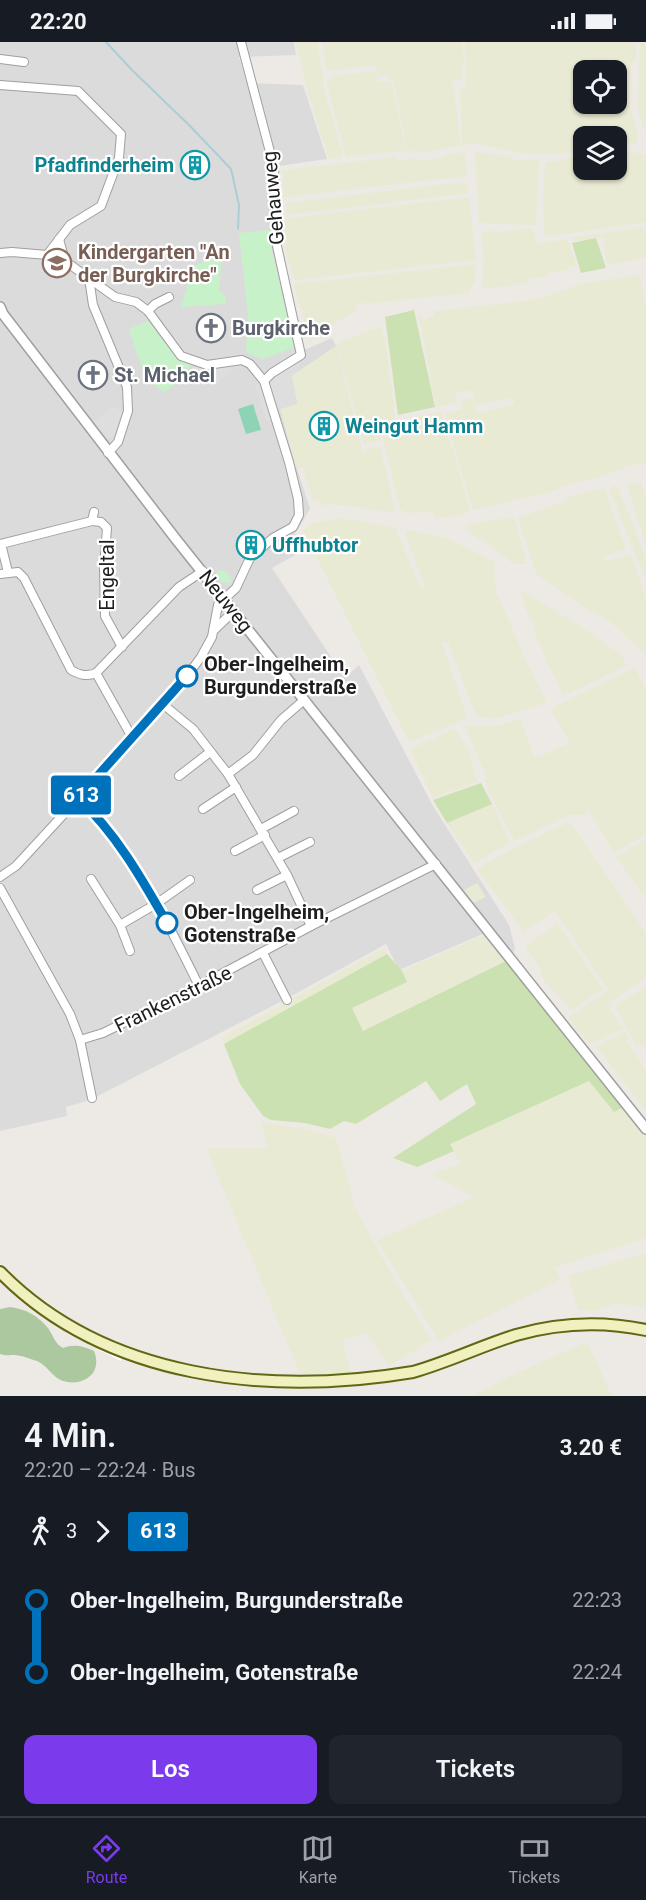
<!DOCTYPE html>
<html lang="de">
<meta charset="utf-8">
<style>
body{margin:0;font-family:Roboto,sans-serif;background:#20242c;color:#f1f3f6;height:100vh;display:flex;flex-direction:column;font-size:22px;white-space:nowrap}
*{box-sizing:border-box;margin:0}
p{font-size:20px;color:#9ea1a6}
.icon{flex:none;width:33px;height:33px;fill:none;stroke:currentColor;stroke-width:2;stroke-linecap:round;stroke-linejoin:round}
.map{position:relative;height:1354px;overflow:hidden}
.panel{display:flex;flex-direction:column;background:#171b24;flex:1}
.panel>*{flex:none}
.badge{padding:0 12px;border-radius:4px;font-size:21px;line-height:39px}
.tools{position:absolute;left:573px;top:18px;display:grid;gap:12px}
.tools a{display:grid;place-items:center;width:54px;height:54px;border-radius:12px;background:#171b24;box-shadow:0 2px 4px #0004;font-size:30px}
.map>.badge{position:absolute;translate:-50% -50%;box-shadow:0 0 0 3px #fff}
.legs{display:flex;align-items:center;gap:9px;height:66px;padding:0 24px;font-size:20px}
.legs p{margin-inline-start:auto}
.summary{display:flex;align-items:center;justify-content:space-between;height:102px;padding:0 24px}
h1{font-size:33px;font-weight:600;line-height:45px}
.primary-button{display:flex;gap:12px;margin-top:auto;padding:12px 24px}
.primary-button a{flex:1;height:69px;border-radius:12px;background:#7c3aed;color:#fff;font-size:24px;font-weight:600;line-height:69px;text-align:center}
.primary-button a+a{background:#20242c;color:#f1f3f6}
ul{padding:0 24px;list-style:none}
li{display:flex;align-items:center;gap:21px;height:72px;font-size:22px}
li i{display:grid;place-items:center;width:9px;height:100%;margin:0 8px;background:currentColor}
li i::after{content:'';width:15px;height:15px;margin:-8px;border:4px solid;border-radius:50%;background:#171b24}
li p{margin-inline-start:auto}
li:first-child i{background:linear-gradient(#0000 50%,currentColor 0)}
li:last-child i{background:linear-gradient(currentColor 50%,#0000 0)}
.status{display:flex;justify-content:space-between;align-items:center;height:42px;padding:0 30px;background:#171b24;direction:ltr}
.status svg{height:16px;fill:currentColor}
.tabs{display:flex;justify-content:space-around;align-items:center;height:84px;border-top:2px solid #363941;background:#171b24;font-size:16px;color:#9ea1a6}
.tabs a{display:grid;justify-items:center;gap:3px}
.tabs .active{color:#7c3aed}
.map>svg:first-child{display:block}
.residential{fill:#dcdbdb}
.farmland{fill:#e9ead3;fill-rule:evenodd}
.grass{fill:#cbe1b1}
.forest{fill:#acc89f}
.park{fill:#c7f2c9}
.pitch{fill:#8dd3b5}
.parking{fill:#dedede}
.pier{fill:#fff}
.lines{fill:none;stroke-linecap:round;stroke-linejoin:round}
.stream{stroke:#abced6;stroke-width:2}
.minor-casing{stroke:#9f9f9f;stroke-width:10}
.tertiary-casing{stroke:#9f9f9f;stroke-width:12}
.secondary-casing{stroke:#616712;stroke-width:14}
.minor{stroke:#fff;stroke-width:8}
.tertiary{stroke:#fff;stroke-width:9}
.secondary{stroke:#f1f1bf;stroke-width:10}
.line-1-casing{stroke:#fff;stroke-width:14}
.line-1{stroke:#0072bc;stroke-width:9}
.stop-1-dot{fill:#fff;stroke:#0072bc;stroke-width:3}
.labels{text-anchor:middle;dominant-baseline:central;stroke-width:4.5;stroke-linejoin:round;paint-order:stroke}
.culture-label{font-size:20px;font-weight:bold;fill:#0d838f;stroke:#fff;text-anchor:start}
.street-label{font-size:20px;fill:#1e1e1e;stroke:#fff}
.education-label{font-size:20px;font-weight:bold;fill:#785e54;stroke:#fff;text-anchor:start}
.worship-label{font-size:20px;font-weight:bold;fill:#5b616d;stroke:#fff;text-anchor:start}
.stop-label{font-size:20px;font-weight:bold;fill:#1e1e1e;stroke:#fff;text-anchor:start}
</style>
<div class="status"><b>22:20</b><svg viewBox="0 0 49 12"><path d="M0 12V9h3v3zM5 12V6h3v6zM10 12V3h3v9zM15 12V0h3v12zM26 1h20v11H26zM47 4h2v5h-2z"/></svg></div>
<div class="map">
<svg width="646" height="1354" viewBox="0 0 646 1354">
<rect width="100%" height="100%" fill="#edeae5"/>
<polygon class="residential" points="0,0 294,0 296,13 239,15 247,41 303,43 327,117 272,125 275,204 297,311 332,296 336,304 362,409 297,426 310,467 295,492 302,509 272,526 345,636 359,623 433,764 509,883 515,906 513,913 492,888 399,928 386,902 284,958 90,1058 66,1065 67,1074 0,1089"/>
<g class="farmland">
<polygon points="296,0 317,0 324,42 323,43 343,114 330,117 328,114 306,45"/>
<polygon points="322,0 462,0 464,23 461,24 463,37 452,39 458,75 457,75 459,87 457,88 461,103 427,110 407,109 394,38 389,38 387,33 378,34 376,23 329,29 326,26"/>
<path d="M465,0H636V19L631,22L630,63L637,90V102L617,103L616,94H584L583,107L567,111L541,112L520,111L479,102L462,103L460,47L466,46ZM616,28V62H584V28Z"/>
<polygon points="640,0 646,0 646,92 641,81 638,64"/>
<polygon points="376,29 378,40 392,40 406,109 346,115 327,42 329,36 334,34"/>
<polygon points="465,110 467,134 285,155 283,154 283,128 396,115 397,118 417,116 417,119 446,115 446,113"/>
<polygon points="475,110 511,115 511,118 539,118 536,183 479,181"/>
<polygon points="617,110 633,110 646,113 646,180 545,195 543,161 545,121 583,114 584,128 616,128"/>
<polygon points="464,140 467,141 468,151 287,173 286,161"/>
<polygon points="469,155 476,218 295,238 286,211 284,177"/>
<polygon points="646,185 646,215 619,221 608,222 606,220 603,195 574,199 573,195"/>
<polygon points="530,186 533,188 538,202 567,197 577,224 569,225 569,228 548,231 547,234 528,237 528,241 485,247 482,243 484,218 481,190 492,188 493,191"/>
<polygon points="476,222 475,238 469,251 364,262 364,260 357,261 356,269 319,290 313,291 314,297 309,297 294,242"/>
<polygon points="639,233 646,267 646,422 629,423 620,428 592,437 569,442 550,450 473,468 445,372 462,367 460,360 465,357 473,356 477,372 514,362 513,355 476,363 472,348 455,352 457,361 436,365 419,274 422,274 424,278 435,274 433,269 525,259 546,254 581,242"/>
<polygon points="381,284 385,298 389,325 387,326 391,340 395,379 380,384 381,388 378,389 381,398 364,402 337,304 339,301"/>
<polygon points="336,304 362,409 380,404 395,468 386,470 346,463 333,463 332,461 321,464 319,458 314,459 302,426 343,414 296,426 280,367 297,362 291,334"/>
<polygon points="441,369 448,397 450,398 470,469 459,474 435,476 433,470 409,471 400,467 382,391 395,388 397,393 411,389 409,377"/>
<polygon points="637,441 641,441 646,458 646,505 627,443"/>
<polygon points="617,443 646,516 646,539 609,447"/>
<polygon points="604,446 626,507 604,514 607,520 631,512 646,557 646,613 607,577 587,567 536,532 518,476 566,459 568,455 574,453"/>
<polygon points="513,475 515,477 527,522 513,522 488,502 472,493 465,486 465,484 475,481"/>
<polygon points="340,476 395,485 421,547 425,545 405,490 411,488 446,496 495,520 494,535 496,550 525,616 547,661 494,677 476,674 448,600 442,600 467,676 409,700 303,488 314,481"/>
<polygon points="519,547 574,580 622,613 626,624 563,654 533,588 535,586 523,562 525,560"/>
<polygon points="635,626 646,647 646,792 614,811 589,768 585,773 569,773 515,799 488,748 485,738 487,736 465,684 497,684 520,677 535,716 570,701 550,667"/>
<polygon points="455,687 470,711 477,740 433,756 410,707"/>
<polygon points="492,762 510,800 474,821 447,781"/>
<polygon points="570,780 646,891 646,936 607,962 623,987 590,1002 569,977 569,975 608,948 555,869 524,890 477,827 512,807"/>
<polygon points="646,797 646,857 616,815"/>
<polygon points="477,841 486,855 473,861 464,848"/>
<polygon points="557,881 603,947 572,968 545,940 539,925 525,905"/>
<polygon points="484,893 506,919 363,989 351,966 407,940 402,929"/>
<polygon points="384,906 387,912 224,1002 221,996"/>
<polygon points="646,945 646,1010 641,1002 637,1005 615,964"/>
<polygon points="625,990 629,996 626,998 646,1028 646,1069 596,1004"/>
<polygon points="590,1039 614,1070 622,1066 646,1096 646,1196 555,1225 561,1237 439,1299 377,1198 475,1155 431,1132 460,1122 450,1102"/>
<polygon points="261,1080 309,1088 336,1096 356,1168 402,1251 432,1298 389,1324 366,1291 342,1298 351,1331 300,1332 206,1106 267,1106"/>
<polygon points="646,1211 646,1266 617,1261 595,1269 578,1268 568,1234"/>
<polygon points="587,1300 612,1354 472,1354 506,1336"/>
</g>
<g class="grass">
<polygon points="596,196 606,226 581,231 572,201"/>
<polygon points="414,268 435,365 398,373 385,275"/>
<polygon points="481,741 492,762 447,781 433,758"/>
<polygon points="387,912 402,929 407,940 352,966 363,989 506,919 622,1066 614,1070 589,1039 450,1102 454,1109 417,1125 393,1116 476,1062 467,1042 440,1059 426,1039 356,1082 344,1079 330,1087 305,1081 271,1078 263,1074 240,1042 224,1002"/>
</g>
<path class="forest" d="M10,1265C26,1267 38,1274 48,1286C53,1293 55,1302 63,1306C74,1302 83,1304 94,1309C103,1331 84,1345 63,1339C53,1336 47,1323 37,1319C30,1317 21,1313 14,1313C8,1313 5,1314 0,1312V1267Z"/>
<g class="park">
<polygon points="271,188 272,209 294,306 262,317 246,310 248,273 239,191"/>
<polygon points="222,211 219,248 226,255 225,262 181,265 187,247 186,228"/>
<path d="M148,279L177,316L191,323L176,343H173L165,350C143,341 136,307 129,287Z"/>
<polygon points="219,528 225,529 232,537 231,541 221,540 216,532"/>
</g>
<polygon class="pitch" points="253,362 261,388 246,392 238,367"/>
<g class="parking">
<polygon points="299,319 301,327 292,334 297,362 276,368 269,341 271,335"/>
<polygon points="231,322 233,326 215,344 204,336 200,340 190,331 196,323"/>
<polygon points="262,341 271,377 266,379 256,347 256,342"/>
<polygon points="114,364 124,372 114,394 106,397 91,381"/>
</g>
<polygon class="pier" points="0,1222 25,1246 56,1270 125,1309 121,1319 68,1292 19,1256 0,1239"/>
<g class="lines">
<polyline class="stream" points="106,0 132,28 190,84 231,127 239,163 238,187"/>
<g class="minor-casing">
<g id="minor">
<polyline points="241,0 274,125 277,204 301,313 272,331 264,339"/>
<polyline points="0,17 24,20"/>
<polyline points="0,43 78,49 121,92 119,116 101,164 70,183 47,213"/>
<polyline points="59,197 65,219"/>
<polyline points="0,211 12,210 47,213 65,219 115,255 136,260 148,269 181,314 207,323 242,318 250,322 264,339 289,420 298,457 299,473 293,485 273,496 250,516 236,546 218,563 212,595 201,615 187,634 133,697 16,824 0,835"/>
<polyline points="89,236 93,263 127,345 128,369 118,400 108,411"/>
<polyline points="148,269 155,262 169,255"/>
<polyline points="94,470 92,479 101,480 107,486 104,526 105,574 122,605"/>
<polyline points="8,530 1,502 92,479"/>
<path d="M0,532L18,530L24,536L71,628C80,633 87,635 96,631L179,545L203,529"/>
<polyline points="214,588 234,569"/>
<polyline points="96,631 133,697"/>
<polyline points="164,663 193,687 228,732 287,833 311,884"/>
<polyline points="228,732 253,713 281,678 304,658"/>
<polyline points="179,734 210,710"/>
<path d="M78,756C132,806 167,879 199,944"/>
<polyline points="203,767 236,745"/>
<polyline points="261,787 294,769"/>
<polyline points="235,809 265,793"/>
<polyline points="278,816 310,800"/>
<polyline points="91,837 120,883 130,909"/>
<polyline points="0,846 70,972 80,998 92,1056"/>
<polyline points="257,848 287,833"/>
<polyline points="120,883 156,862 190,838"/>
<polyline points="263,911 287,958"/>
<polyline points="80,998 103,991 199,944 311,884 436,822"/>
</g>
</g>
<g class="tertiary-casing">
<polyline id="tertiary" points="0,265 3,272 175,496 646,1087"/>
</g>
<g class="secondary-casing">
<path id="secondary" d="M0,1230C106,1338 270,1354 413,1330C448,1320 481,1304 516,1293C558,1281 603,1279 646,1288"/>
</g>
<use href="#minor" class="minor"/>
<use href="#tertiary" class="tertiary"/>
<use href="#secondary" class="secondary"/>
</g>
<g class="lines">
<g class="line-1-casing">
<path id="line-1" d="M167,881C142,837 116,791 78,756L187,634"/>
</g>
<use href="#line-1" class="line-1"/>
</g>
<defs>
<g id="building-ring" transform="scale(1.5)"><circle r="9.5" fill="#fff" stroke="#0f9aa8" stroke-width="1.5"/><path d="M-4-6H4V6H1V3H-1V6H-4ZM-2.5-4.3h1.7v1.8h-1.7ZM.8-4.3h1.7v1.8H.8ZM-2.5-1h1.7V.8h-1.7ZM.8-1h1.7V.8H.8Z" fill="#0f9aa8"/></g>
<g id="school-ring" transform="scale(1.5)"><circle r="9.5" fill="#fff" stroke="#8d6e63" stroke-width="1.5"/><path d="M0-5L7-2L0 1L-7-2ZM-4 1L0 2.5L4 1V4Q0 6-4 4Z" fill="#8d6e63"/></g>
<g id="church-ring" transform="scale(1.5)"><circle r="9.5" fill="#fff" stroke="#6b7280" stroke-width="1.5"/><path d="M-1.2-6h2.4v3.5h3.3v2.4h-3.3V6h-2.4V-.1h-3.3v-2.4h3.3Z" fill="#6b7280"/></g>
</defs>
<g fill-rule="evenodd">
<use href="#building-ring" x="195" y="123"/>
<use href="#school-ring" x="57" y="221"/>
<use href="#church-ring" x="211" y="286"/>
<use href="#church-ring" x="93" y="333"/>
<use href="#building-ring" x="324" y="384"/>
<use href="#building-ring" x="251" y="503"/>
</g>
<g class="stop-1-dot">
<circle cx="187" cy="634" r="10"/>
<circle cx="167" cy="881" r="10"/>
</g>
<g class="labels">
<g class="culture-label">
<text x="174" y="123" text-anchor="end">Pfadfinderheim</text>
<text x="345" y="384">Weingut Hamm</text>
<text x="272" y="503">Uffhubtor</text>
</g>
<g class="street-label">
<text transform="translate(273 156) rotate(-95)">Gehauweg</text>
<text transform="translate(107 533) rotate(-90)">Engeltal</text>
<text transform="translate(226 559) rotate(52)">Neuweg</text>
<text transform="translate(173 957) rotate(-26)">Frankenstraße</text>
</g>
<g class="education-label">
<text x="78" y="210">Kindergarten "An<tspan x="78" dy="23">der Burgkirche"</tspan></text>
</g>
<g class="worship-label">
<text x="232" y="286">Burgkirche</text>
<text x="114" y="333">St. Michael</text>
</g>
<g class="stop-label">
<text x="204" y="622">Ober-Ingelheim,<tspan x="204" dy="23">Burgunderstraße</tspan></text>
<text x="184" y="870">Ober-Ingelheim,<tspan x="184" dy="23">Gotenstraße</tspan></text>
</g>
</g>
</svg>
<div class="tools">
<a><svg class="icon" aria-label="locate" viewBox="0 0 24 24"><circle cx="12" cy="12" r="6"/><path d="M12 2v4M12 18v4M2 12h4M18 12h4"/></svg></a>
<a><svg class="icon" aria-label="layers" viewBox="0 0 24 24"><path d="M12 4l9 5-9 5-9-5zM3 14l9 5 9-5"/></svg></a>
</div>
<b class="badge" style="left:81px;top:753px;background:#0072bc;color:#fff">613</b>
</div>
<section class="panel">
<div class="summary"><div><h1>4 Min.</h1><p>22:20 – 22:24 · Bus</p></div><b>3.20 €</b></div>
<div class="legs"><svg class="icon" aria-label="walk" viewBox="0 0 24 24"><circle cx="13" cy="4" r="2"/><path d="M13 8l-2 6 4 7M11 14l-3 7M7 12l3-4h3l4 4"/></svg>3<svg class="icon" aria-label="forward" viewBox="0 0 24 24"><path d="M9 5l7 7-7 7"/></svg><b class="badge" style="background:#0072bc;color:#fff">613</b></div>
<ul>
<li><i style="color:#0072bc"></i><b>Ober-Ingelheim, Burgunderstraße</b><p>22:23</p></li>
<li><i style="color:#0072bc"></i><b>Ober-Ingelheim, Gotenstraße</b><p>22:24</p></li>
</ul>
<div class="primary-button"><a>Los</a><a>Tickets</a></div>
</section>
<nav class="tabs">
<a class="active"><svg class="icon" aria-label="directions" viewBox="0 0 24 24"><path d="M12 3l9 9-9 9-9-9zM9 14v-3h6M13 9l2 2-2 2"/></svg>Route</a>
<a><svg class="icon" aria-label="map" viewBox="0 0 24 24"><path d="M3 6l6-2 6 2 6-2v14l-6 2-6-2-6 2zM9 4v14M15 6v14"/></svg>Karte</a>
<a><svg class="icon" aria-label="tickets" viewBox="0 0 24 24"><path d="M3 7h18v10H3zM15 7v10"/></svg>Tickets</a>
</nav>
